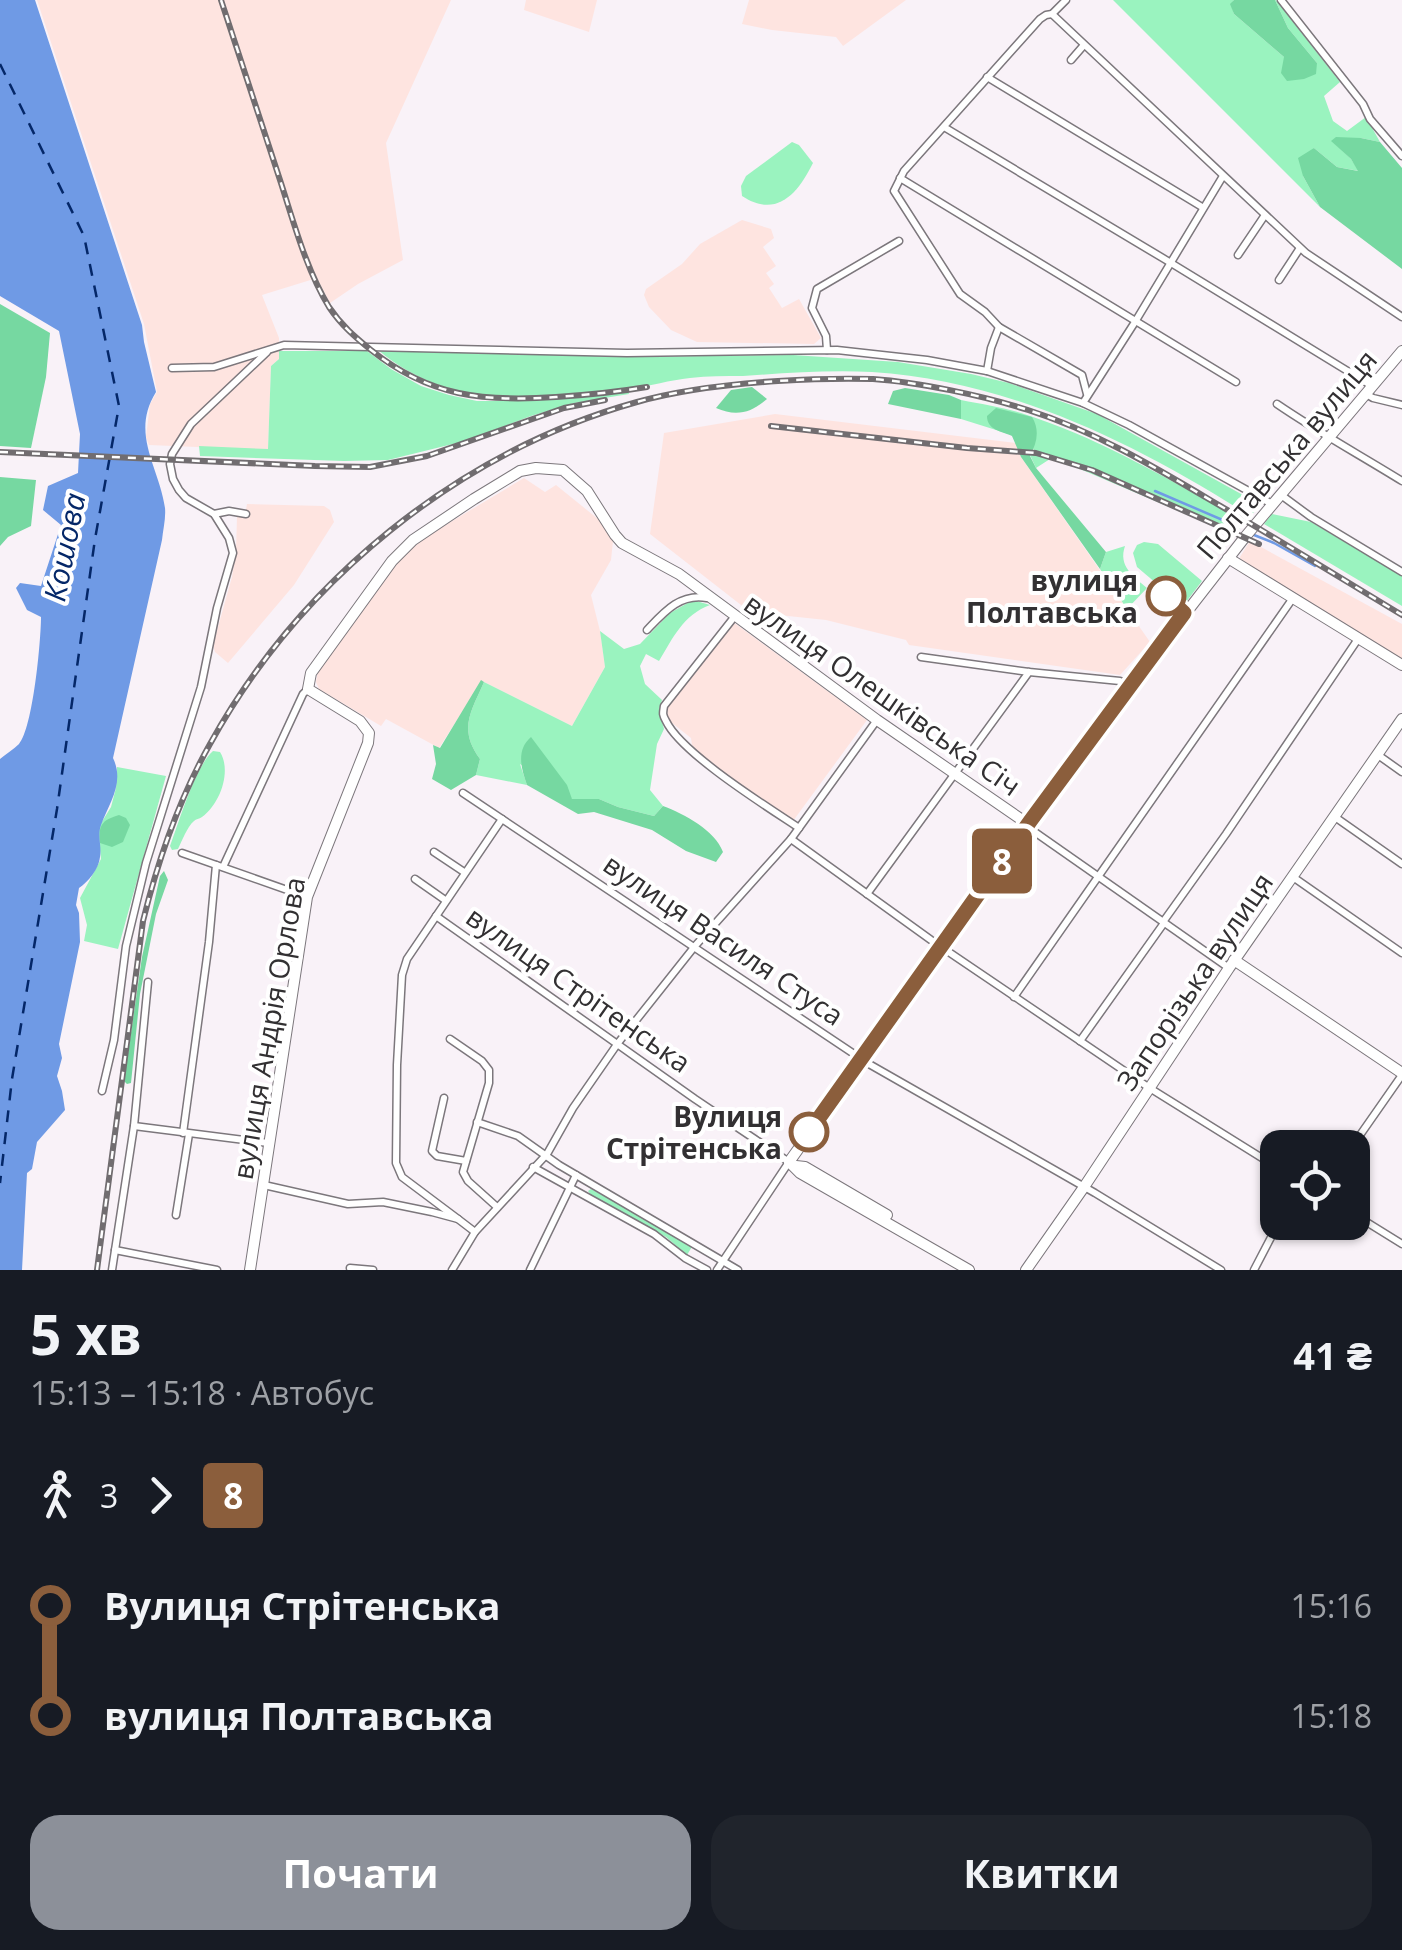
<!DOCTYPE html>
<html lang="uk">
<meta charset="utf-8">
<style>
body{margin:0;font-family:"Open Sans",sans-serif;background:#20242c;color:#f1f3f6;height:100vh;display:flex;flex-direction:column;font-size:38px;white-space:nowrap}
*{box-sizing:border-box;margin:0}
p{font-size:32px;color:#9ea1a6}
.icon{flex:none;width:55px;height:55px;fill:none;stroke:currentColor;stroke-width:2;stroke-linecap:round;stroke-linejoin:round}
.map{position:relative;height:1270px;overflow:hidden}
.side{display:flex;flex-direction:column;background:#171b24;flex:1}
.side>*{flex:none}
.badge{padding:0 20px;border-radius:8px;font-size:35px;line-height:65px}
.fabs{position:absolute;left:1260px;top:1130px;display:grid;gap:20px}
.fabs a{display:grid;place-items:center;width:110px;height:110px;border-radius:20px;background:#171b24;box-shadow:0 2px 8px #0004;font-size:50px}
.map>.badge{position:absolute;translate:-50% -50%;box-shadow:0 0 0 5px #fff}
.legs{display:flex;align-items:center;gap:15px;height:110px;padding:0 30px;font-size:32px}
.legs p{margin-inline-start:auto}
.summary{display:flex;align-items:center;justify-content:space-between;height:170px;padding:0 30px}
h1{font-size:55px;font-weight:700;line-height:75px}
.button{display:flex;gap:20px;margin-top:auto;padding:20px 30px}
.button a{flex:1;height:115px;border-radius:30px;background:#8c9099;color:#fff;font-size:40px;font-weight:700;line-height:115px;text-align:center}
.button a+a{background:#20242c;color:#f1f3f6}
ul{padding:0 30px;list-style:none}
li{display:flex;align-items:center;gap:35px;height:110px;font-size:38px}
li i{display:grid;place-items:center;width:15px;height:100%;margin:0 12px;background:currentColor}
li i::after{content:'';width:25px;height:25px;margin:-12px;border:8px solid;border-radius:50%;background:#171b24}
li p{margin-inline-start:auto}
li:first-child i{background:linear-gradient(#0000 50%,currentColor 0)}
li:last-child i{background:linear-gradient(currentColor 50%,#0000 0)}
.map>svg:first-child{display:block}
.industrial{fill:#fee4e0}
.green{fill:#9af3bf}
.forest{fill:#76d8a1}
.water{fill:#6f9ae5}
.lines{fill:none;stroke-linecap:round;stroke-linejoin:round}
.stream{stroke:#6f9ae5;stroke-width:2.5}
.ferry{stroke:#042768;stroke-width:2.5;stroke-dasharray:12 10;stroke-linecap:butt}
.street-casing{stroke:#7c777c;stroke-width:9}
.secondary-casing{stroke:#7c777c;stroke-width:12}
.street{stroke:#fff;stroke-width:6}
.secondary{stroke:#fff;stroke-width:10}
.rail-casing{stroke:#716d70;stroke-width:6}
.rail{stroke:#fff;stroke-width:2.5;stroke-dasharray:8;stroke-linecap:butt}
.line-1-casing{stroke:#fff;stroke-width:22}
.line-1{stroke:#8b5e3c;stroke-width:15}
.stop-1-dot{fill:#fff;stroke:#8b5e3c;stroke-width:5}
.labels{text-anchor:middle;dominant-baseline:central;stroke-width:8;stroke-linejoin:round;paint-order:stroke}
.street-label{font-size:28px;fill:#323032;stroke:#fff}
.stop-label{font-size:28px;font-weight:bold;fill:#323032;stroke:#fff;text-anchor:end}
.water-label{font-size:30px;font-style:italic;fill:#042768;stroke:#fff}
</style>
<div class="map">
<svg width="1402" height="1270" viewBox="0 0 1402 1270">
<rect width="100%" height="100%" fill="#f9f2f8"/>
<g class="industrial">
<polygon points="37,0 451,0 386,143 403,260 358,284 330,303 317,278 262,295 279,338 279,359 271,366 268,450 149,445 146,437 150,404 157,392 144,324"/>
<polygon points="526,0 597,0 589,32 524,10"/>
<polygon points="749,0 906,0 843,46 836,37 772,30 742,24"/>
<polygon points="742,220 771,229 774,238 763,247 776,266 766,273 774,284 769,288 782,308 799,299 821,338 814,344 697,342 671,330 649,307 644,295 646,289 682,264 700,244"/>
<polygon points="775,414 1016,443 1021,457 1150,642 1120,675 909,645 906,640 826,620 750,612 650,534 664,433"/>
<polygon points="524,478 545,492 556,485 603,523 613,541 611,560 591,595 600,631 605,667 572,726 482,681 439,748 386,719 381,726 319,689 316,682 318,670 396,564 414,544"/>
<polygon points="247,504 324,506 330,510 334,522 294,585 228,663 215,652 213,645 232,577 236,552 237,516 245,515"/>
<polygon points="1250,541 1402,624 1402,659 1241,561 1240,557"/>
<polygon points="733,622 867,720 793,821 707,760 692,745 691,738 667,719 668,704"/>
</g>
<g class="green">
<polygon points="1113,0 1234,0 1231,4 1234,14 1284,57 1317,63 1288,28 1275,0 1276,0 1340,82 1324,96 1333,121 1347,131 1366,117 1380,142 1361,138 1332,141 1351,159 1359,171 1337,167 1314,148 1303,176 1320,207"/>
<path d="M792,142L799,145L813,163C798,193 777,219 742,196L741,186L746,176Z"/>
<path d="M377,349L627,357L793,355L898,362L971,374L1009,383L1097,414L1261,505L1250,516C1135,443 1010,381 872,372C828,370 786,373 743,376C725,376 708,376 690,378C670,380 650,386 630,389C608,392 585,393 562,395C492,400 433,397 377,349Z"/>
<polygon points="279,351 367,351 391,369 421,386 449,395 477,401 525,401 628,391 629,394 574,403 531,416 465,441 388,460 344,461 200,456 199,446 268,449 271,366 279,359"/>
<path d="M961,400C981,404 1002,407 1021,413C1101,438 1173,482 1245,522L1235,535L1073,466L1050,459L1036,468L1030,455L1034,449L1016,443L1012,435L961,419Z"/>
<polygon points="1272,514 1311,522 1402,576 1402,606 1264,524"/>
<polygon points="1144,542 1158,544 1202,581 1183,606 1137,567 1133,553 1137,545"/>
<path d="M1125,546C1118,566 1133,576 1147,588L1127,609L1100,569L1106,552Z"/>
<path d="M693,600L710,605C683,615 673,638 659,661L646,654L640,666L645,684L662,700L659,710L664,729L657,744L650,790L663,806L654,816L618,807L599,799H572L520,764L527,785L476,775L480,759C458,729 471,712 484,682L572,726L605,667L600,631L624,649L640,644L670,613Z"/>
<path d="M213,751L220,752C232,771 220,804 202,817C199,819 196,819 194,821C187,827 182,841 178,849L172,850L170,846C179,822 195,767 213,751Z"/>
<polygon points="117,767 166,776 118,949 84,941 87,925 80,898 101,859 98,828 111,807 116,788"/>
<polygon points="591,1189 693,1245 687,1255 666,1237 591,1195 588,1191"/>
</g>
<g class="forest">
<polygon points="1234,0 1275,0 1288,28 1317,63 1316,74 1304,79 1287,81 1281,73 1284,57 1234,14 1230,4"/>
<polygon points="1336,137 1361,138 1380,142 1402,168 1402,269 1320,207 1303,176 1298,158 1314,148 1337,167 1358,171 1351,159 1331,141"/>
<polygon points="0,304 50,333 46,377 31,448 0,446"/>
<path d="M752,387L767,399C751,413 736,417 716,408L731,390Z"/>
<polygon points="905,388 949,395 961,400 961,419 888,404 893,391"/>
<path d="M996,408L1032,417C1040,430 1037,443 1030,456L1036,468L1106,552L1100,569L1021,457L1012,436C1001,431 987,430 987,416Z"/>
<polygon points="0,477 36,480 31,526 8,537 0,546"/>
<path d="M481,680L484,682C471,712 458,729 480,759L476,775L451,790L432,779L436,764L433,745L440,748Z"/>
<path d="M531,737L567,785L572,799H599L618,807L654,816L663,806C684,814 715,830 723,852L716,862L686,851L652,830L594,812L578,814L527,785C521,768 516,750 531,737Z"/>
<path d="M119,815L126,818L130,825L123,842L112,847L100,843C98,825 102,820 119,815Z"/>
<polygon points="164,871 168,880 156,914 140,994 131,1083 127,1084 124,1081 142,957 160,876"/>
</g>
<path class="water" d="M0,0H35L142,325L144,342L156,392C130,434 159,466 165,508C166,518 163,530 162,540L113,758C125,783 109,803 101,825C97,836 102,846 100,857C99,869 88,882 79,888L76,905L79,913L80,942L59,1044L62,1058L57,1076L62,1091L65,1110L37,1142L32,1169L27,1173L22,1270H0V759C6,754 14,749 19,744C33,728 41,641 41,617L27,610L16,588L20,583L41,586L61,525L43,510L48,486L78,473L80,434L59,331L0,296Z"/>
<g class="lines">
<g class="stream">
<polyline points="1155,491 1239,527"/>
<polyline points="1254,535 1274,543 1315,566"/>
</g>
<polyline class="ferry" points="0,64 84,236 119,406 95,539 57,809 12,1079 0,1183"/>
<g class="street-casing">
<g id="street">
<polyline points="1066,0 1052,14 1046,15 1040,19 904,171 894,191 960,294 985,312 999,327 1082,375 1087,394"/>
<polyline points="1281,0 1363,104 1370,119 1402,156"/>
<polyline points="1052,14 1306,253 1402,317"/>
<polyline points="1071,60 1084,45"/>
<polyline points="987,77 1202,207"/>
<polyline points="944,127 1171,263 1372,386"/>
<polyline points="900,178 1236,382"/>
<polyline points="1238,255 1265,215"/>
<polyline points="1279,280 1300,248"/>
<polyline points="827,350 826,336 812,308 817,289 899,241"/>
<polyline points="172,368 214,367 284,345 627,353 837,350 927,360 987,371 1083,403 1129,425 1272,504"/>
<polyline points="987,371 991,348 999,327"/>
<polyline points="1366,394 1373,398 1402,405"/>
<polyline points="1083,403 1135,322 1223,176"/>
<path d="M1277,404C1318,432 1360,455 1402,481"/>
<polyline points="1281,495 1311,517 1402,572"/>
<polyline points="214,514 229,511 246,514"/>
<path d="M735,616L664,706C663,713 662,714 666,721C681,753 766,806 799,828"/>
<path d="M647,630C664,612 680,593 707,598"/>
<polyline points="921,657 1029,672 1120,681 1129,686"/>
<polyline points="1378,755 1402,772"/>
<polyline points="463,793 869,1064 1095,1193 1221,1270"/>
<polyline points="1335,817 1402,864"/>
<polyline points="1029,828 1229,968"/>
<polyline points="791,839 931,940 1148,1087 1278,1168"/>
<polyline points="434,852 464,872"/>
<polyline points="182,853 307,897"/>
<polyline points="223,867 303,694 308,689"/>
<polyline points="1293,877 1402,953"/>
<polyline points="415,879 445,900"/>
<polyline points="867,894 1029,672"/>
<polyline points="436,916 695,1099 789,1162 717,1270"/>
<polyline points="1163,922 1226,834 1358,639"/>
<polyline points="1014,997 1293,598"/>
<polyline points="450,1039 482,1061 489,1070 489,1083 463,1172 468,1181 497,1207"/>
<polyline points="1080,1041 1164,923"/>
<polyline points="102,1091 114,1040 126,946 146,863 201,687 217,608 233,553 229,538 214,514 186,498 179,490 173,479 170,464 172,454 191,424 267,352"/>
<polyline points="444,1098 432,1151 437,1156 466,1161"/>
<polyline points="477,1122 518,1136 559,1165 738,1270"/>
<polyline points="134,1126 268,1143"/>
<polyline points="183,1133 209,942 216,865"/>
<polyline points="1351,1148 1402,1075"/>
<polyline points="533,1167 654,1234 685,1258 707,1270"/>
<polyline points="264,1185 348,1204 383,1202 432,1212 458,1219 475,1232"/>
<polyline points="1352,1213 1402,1244"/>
<polyline points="176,1215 189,1134"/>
<polyline points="458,1219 402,1177 396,1163 397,1065 402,975 407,959 502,819"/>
<polyline points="115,1250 217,1270"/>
<polyline points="350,1268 373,1270"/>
<polyline points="112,1270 134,1126 148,982"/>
<polyline points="452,1270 475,1232 547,1154 573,1108 618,1043 695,946 791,839 877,720"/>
<polyline points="530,1270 576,1175"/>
<polyline points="1254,1270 1279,1222"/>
</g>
</g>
<g class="secondary-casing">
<g id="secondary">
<polyline points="1228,558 1402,665"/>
<polyline points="1234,960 1402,1073"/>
<polyline points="796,1166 805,1167 887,1215"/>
<polyline points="250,1270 307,897 368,743 369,733 360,721 308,689 311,673 392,561 413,540 474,499 520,471 536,468 563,470 587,491 615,535 622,543 679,574 877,720 1028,824"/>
<polyline points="969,1270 800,1173 789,1162 1129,686 1245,537 1402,351"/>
<polyline points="1026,1270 1084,1187 1229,968 1402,719"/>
</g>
</g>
<use href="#street" class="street"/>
<use href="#secondary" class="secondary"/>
<g class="rail-casing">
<g id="rail">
<path d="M221,0C241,60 260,120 280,180C294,223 306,269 329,307C341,325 355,337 371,350C430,397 484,402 556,397C587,395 617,392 647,387"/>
<polyline points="771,426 967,448 1036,453 1092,470 1259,544"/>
<polyline points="0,452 315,466 370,467 427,456 564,408 605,400"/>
<path d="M97,1270L143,921C158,860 179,799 210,744C300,581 458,452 637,402C683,389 731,384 778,381C810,379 841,378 873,379C918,382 985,396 1028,410C1094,431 1153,466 1212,501C1276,538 1339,577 1402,615"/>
</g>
</g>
<use href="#rail" class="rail"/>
</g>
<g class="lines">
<g class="line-1-casing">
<polyline id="line-1" points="809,1132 1031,820 1184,613 1166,596"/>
</g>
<use href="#line-1" class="line-1"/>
</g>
<g class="stop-1-dot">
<circle cx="1166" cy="596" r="18"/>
<circle cx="809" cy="1132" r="18"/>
</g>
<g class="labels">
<g class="street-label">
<text transform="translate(1286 454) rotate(-50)">Полтавська вулиця</text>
<text transform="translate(883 694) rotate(35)">вулиця Олешківська Січ</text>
<text transform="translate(724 939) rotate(34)">вулиця Василя Стуса</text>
<text transform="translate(1194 981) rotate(-56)">Запорізька вулиця</text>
<text transform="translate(579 989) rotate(35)">вулиця Стрітенська</text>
<text transform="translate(268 1028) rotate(-80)">вулиця Андрія Орлова</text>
</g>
<g class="stop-label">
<text x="1138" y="580">вулиця<tspan x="1138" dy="32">Полтавська</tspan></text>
<text x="782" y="1116">Вулиця<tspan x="782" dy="32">Стрітенська</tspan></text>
</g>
<g class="water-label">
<text transform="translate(64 547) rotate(-79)">Кошова</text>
</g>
</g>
</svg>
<div class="fabs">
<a><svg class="icon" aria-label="locate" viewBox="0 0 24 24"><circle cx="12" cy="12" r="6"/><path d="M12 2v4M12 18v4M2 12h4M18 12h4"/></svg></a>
</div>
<b class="badge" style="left:1002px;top:861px;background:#8b5e3c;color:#fff">8</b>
</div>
<section class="side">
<div class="summary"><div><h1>5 хв</h1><p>15:13 – 15:18 · Автобус</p></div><b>41 ₴</b></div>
<div class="legs"><svg class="icon" aria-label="walk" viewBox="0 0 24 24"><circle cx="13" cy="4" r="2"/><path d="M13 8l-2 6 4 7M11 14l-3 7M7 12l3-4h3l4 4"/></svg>3<svg class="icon" aria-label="forward" viewBox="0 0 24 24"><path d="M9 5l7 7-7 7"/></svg><b class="badge" style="background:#8b5e3c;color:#fff">8</b></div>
<ul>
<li><i style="color:#8b5e3c"></i><b>Вулиця Стрітенська</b><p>15:16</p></li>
<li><i style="color:#8b5e3c"></i><b>вулиця Полтавська</b><p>15:18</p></li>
</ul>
<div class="button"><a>Почати</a><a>Квитки</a></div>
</section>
